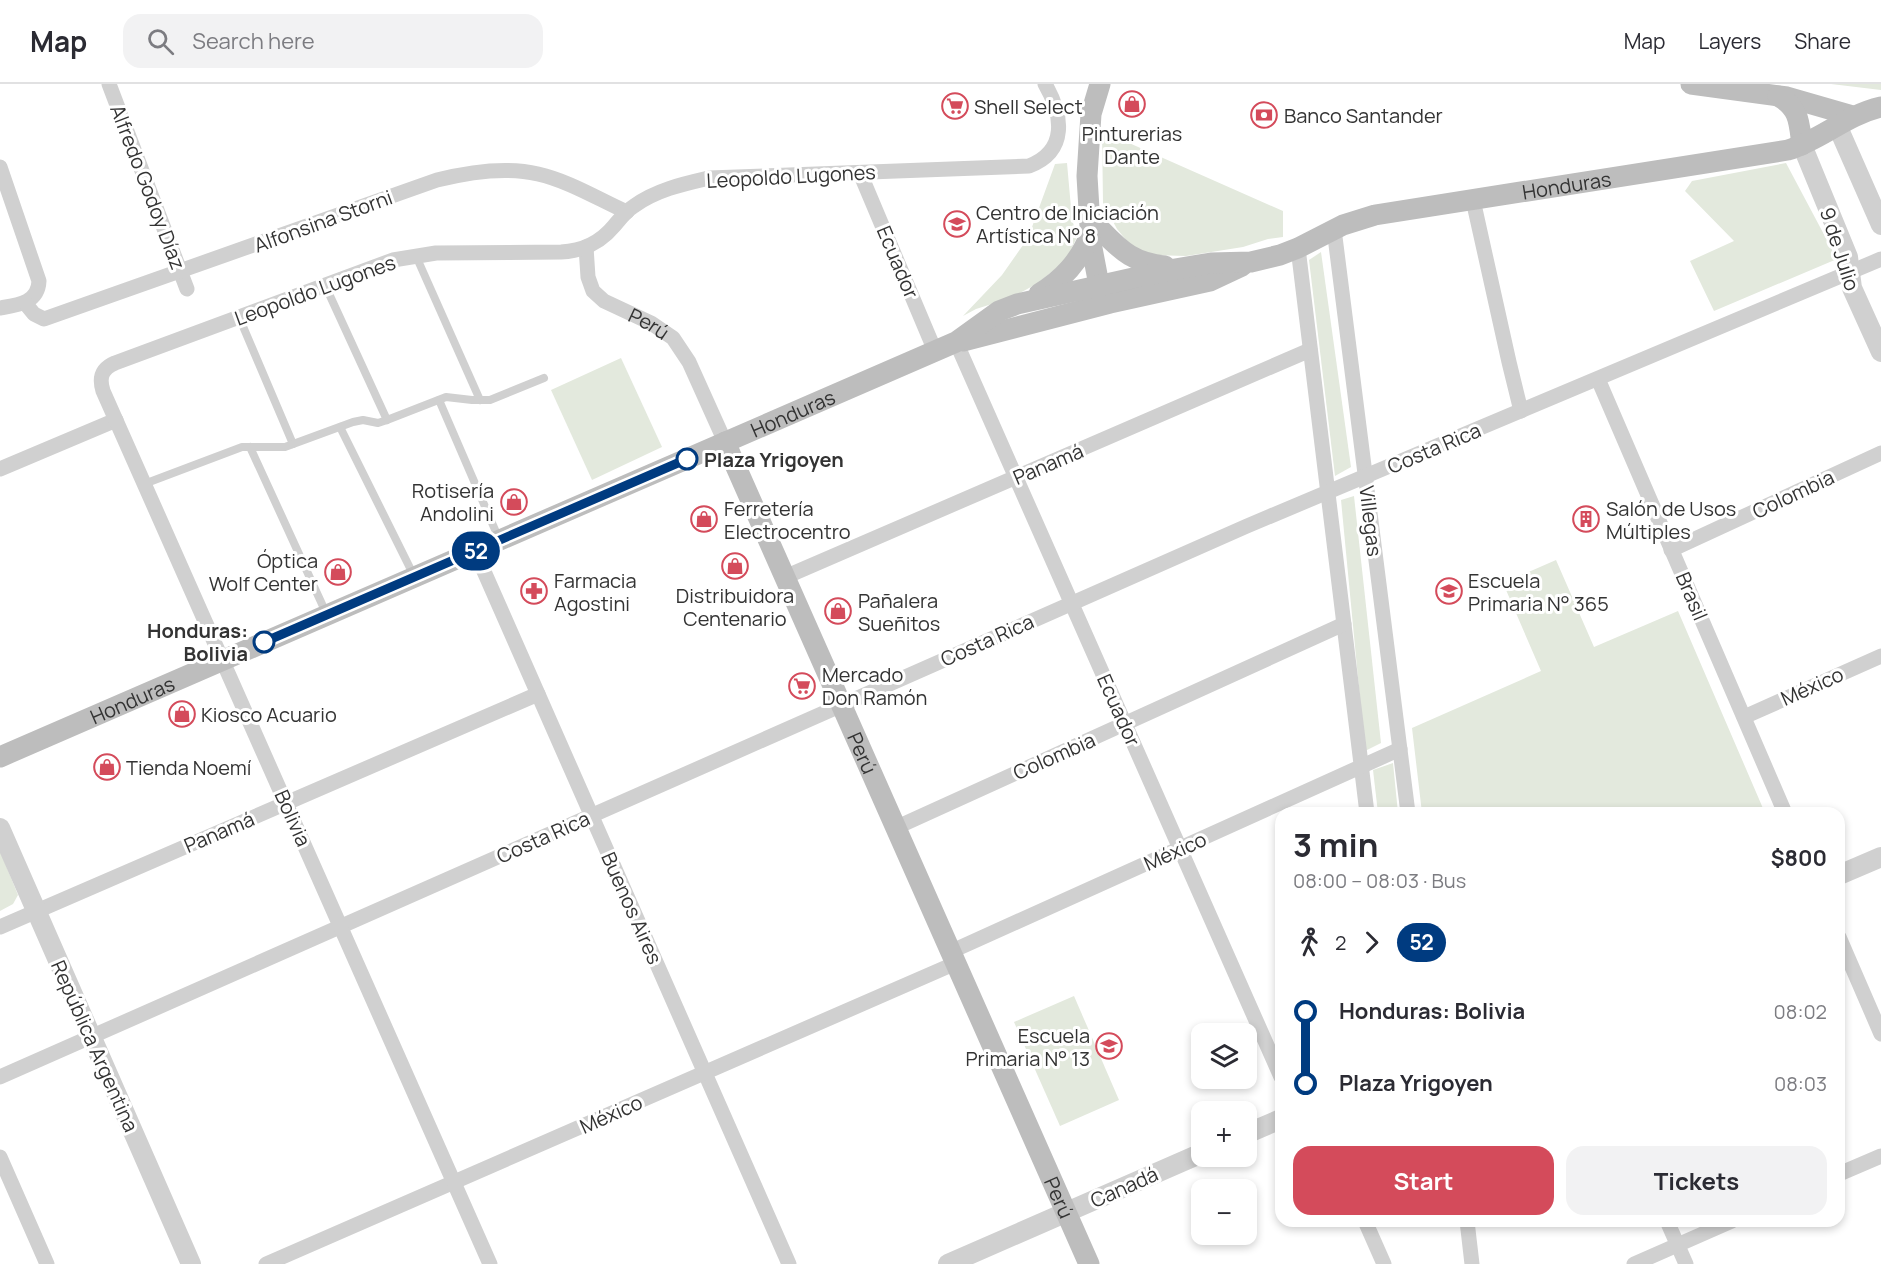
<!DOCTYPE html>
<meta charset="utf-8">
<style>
body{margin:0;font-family:Manrope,sans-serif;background:#f2f2f3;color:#2b2b33;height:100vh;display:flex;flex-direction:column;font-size:22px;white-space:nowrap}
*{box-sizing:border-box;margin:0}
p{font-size:20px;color:#7c7c81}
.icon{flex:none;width:33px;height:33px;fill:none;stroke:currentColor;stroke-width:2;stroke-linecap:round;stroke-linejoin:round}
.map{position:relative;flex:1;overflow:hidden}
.sheet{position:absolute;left:1275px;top:723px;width:570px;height:420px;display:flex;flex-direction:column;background:#fff;border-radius:18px;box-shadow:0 3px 9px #0003}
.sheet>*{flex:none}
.badge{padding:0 12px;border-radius:20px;font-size:21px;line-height:39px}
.controls{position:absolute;left:1191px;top:939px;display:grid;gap:12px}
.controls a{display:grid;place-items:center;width:66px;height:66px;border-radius:12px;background:#fff;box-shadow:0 3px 9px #0003;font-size:30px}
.map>.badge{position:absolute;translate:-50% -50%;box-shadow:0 0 0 3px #fff}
.legs{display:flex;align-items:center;gap:9px;height:66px;padding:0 18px;font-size:20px}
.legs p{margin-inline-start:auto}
.summary{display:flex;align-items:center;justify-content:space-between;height:102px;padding:0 18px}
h1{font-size:33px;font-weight:700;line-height:45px}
.cta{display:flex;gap:12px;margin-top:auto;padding:12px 18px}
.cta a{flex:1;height:69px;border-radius:18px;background:#d44b5b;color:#fff;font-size:24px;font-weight:700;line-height:69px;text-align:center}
.cta a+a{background:#f2f2f3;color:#2b2b33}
ul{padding:0 18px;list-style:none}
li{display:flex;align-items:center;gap:21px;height:72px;font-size:22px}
li i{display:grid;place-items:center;width:9px;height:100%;margin:0 8px;background:currentColor}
li i::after{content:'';width:15px;height:15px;margin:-8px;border:4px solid;border-radius:50%;background:#fff}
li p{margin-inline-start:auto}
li:first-child i{background:linear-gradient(#0000 50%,currentColor 0)}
li:last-child i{background:linear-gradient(currentColor 50%,#0000 0)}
header{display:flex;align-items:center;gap:36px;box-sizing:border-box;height:84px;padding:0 30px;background:#fff;border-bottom:2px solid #e1e1e2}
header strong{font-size:28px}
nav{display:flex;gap:33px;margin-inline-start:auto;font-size:21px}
.search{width:420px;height:54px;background:#f2f2f3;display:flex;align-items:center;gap:15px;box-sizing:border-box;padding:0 21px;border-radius:18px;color:#7c7c81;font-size:22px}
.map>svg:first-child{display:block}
.park{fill:#e3e9dd}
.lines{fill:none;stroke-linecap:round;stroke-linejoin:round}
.service{stroke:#d0d0d0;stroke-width:8}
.minor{stroke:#d0d0d0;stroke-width:15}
.tertiary{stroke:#d0d0d0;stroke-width:20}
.secondary{stroke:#bdbdbd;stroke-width:21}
.line-1-casing{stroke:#fff;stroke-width:14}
.line-1{stroke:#003b80;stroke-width:9}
.stop-1-dot{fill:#fff;stroke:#003b80;stroke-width:3}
.labels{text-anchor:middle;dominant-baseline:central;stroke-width:6;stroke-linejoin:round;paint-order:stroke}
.poi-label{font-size:20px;fill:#333;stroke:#fff;text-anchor:start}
.street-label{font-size:20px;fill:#333;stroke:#fff}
.stop-label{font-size:20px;font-weight:bold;fill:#333;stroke:#fff;text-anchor:start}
</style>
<header>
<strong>Map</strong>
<div class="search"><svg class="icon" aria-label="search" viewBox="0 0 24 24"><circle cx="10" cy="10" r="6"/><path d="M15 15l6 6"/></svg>Search here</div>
<nav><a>Map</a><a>Layers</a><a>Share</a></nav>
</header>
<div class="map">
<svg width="1881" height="1180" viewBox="0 0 1881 1180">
<rect width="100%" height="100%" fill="#fff"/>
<g class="park">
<polygon points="1831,0 1881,0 1881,6"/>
<polygon points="1102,47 1283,127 1283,153 1268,155 1243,163 1186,172 1152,171 1131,162 1117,145 1103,119"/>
<polygon points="1067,79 1072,135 1077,153 1066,176 1038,199 1011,214 976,225 963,232 1002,191 1028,154 1055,80"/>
<polygon points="1786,79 1837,175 1714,227 1690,177 1734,157 1685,107 1692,97"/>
<polygon points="1321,168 1351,383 1335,392 1309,176"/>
<polygon points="621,274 662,363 592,396 551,306"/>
<polygon points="1354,412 1381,659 1365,667 1341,416"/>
<polygon points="1556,476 1594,563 1678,527 1765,729 1422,729 1412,644 1541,587 1503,499"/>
<polygon points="1393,679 1398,729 1378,729 1373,686"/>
<polygon points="0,767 18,811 13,820 0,827"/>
<polygon points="1074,912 1119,1016 1060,1042 1014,938"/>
</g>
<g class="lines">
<g class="service">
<polyline points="416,172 480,316"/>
<polyline points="325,201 387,336"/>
<polyline points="239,233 293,360"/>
<polyline points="439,316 499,455"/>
<polyline points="340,343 414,492"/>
<polyline points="250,363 327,531"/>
<polyline points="144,400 242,363 285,363 353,338 363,336 378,339 387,336 446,313 472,316 490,316 544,294"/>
</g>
<g class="minor">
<polyline points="109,0 187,205"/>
<path d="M0,83L39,197C38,219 18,221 0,224"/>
<polyline points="860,89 935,267"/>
<polyline points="1473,116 1509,278 1521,327"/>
<polyline points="1334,145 1408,729"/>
<path id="s1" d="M586,163L588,193L593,207L604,217L651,239L673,254L689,278L725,358"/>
<polyline points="1298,164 1367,729"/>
<path d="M25,219L34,230L44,235L437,96C469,88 505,82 538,90C569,97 598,115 627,128"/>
<polyline points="956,258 1281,993"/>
<polyline points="1598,295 1785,729"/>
<polyline points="0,385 116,336"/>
<polyline points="1671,466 1881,369"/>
<polyline points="475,467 789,1180"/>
<polyline points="785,493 1310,266"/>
<polyline points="1744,633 1881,572"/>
<polyline points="895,744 1344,540"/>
<polyline points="0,843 538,610"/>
<polyline points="1839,853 1881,950"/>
<polyline points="950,868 1400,665"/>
<polyline points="0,993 1247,442 1881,175"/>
<polyline points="0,1073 47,1180"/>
<polyline points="1839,1090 1881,1072"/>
<polyline points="1365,1137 1384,1180"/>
<polyline points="1467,1137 1472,1180"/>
<polyline points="1667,1137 1686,1180"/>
<polyline points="266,1180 956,879"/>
<path d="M490,1180L103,307C99,294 101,285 115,279L393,176L436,169L561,168C583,167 600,159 614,142C620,135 626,127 634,122C656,106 683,100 709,94L1029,82C1068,67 1063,31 1045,0"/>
<polyline points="1634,1180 1732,1137"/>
</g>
<g class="tertiary">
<polyline points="1837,41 1881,141"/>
<polyline points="1802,61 1848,173 1852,204 1881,268"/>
<polyline points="0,744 191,1180"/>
<polyline points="1839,791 1881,773"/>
<polyline points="1246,1050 1281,1035"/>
<polyline points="948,1180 1202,1069"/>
</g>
<g class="secondary">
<polyline points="1100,0 1091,30 1087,92 1091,159 1099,201 1104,212"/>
<polyline points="1691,0 1787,13 1853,32"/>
<path d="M1778,12C1800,24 1799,39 1802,61"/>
<path d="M1102,147C1122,168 1135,179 1165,182"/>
<path d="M1039,210C1063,195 1079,178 1090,151"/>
<polyline points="963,257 1110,219 1210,197 1242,182"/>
<path id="s2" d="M725,358L1089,1180"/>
<path id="s3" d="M0,673L956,258L999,227L1017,220L1169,186L1211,179L1251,178L1280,171L1298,164L1343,141L1375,131L1788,66C1821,56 1846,31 1881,23"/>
</g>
</g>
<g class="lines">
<g class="line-1-casing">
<polyline id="line-1" points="264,558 687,375"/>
</g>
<use href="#line-1" class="line-1"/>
</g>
<defs>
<g id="shop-ring" transform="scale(1.35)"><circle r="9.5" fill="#fff" stroke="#d44b5b" stroke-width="1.5"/><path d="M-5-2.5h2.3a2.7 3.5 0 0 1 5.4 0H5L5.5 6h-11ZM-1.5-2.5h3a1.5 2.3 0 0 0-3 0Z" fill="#d44b5b"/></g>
<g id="supermarket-ring" transform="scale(1.35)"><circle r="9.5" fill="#fff" stroke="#d44b5b" stroke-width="1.5"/><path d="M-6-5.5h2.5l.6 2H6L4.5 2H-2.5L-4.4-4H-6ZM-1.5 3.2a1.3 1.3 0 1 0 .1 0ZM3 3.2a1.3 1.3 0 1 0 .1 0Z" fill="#d44b5b"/></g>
<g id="bank-ring" transform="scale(1.35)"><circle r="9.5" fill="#fff" stroke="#d44b5b" stroke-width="1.5"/><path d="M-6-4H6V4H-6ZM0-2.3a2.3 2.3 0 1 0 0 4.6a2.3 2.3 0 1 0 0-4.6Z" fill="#d44b5b"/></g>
<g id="school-ring" transform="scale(1.35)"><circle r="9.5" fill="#fff" stroke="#d44b5b" stroke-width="1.5"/><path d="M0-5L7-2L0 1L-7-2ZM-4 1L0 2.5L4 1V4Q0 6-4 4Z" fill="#d44b5b"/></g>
<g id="building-ring" transform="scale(1.35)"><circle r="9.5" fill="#fff" stroke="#d44b5b" stroke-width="1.5"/><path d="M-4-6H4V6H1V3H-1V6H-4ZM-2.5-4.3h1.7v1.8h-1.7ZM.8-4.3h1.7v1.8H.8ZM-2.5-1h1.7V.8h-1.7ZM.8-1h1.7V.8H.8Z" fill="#d44b5b"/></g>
<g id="pharmacy-ring" transform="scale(1.35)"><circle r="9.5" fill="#fff" stroke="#d44b5b" stroke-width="1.5"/><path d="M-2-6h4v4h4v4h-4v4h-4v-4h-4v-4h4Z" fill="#d44b5b"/></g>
</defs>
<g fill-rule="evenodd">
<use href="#shop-ring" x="1132" y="20"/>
<use href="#supermarket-ring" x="955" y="22"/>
<use href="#bank-ring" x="1264" y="31"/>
<use href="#school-ring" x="957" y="140"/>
<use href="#shop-ring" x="514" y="418"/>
<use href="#shop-ring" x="704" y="435"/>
<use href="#building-ring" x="1586" y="435"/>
<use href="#shop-ring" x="735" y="482"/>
<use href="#shop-ring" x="338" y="488"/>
<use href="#pharmacy-ring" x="534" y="507"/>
<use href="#school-ring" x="1449" y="507"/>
<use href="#shop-ring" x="838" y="527"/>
<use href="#supermarket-ring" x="802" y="602"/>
<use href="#shop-ring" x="182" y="630"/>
<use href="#shop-ring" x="107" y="683"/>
<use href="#school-ring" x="1109" y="962"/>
</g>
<g class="stop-1-dot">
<circle cx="687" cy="375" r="10"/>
<circle cx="264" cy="558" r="10"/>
</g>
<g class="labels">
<g class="poi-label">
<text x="974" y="22">Shell Select</text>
<text x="1284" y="31">Banco Santander</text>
<text x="1132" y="49" text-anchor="middle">Pinturerias<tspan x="1132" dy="23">Dante</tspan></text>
<text x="976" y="128">Centro de Iniciación<tspan x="976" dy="23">Artística N° 8</tspan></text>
<text x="494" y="406" text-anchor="end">Rotisería<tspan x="494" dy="23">Andolini</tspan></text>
<text x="724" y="424">Ferretería<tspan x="724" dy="23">Electrocentro</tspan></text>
<text x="1606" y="424">Salón de Usos<tspan x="1606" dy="23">Múltiples</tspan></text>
<text x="318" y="476" text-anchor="end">Óptica<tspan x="318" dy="23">Wolf Center</tspan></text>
<text x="554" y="496">Farmacia<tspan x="554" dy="23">Agostini</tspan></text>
<text x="1468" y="496">Escuela<tspan x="1468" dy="23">Primaria N° 365</tspan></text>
<text x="735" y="511" text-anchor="middle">Distribuidora<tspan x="735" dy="23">Centenario</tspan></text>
<text x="858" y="516">Pañalera<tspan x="858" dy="23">Sueñitos</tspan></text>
<text x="822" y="590">Mercado<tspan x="822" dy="23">Don Ramón</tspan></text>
<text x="201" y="630">Kiosco Acuario</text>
<text x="126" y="683">Tienda Noemí</text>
<text x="1090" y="951" text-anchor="end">Escuela<tspan x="1090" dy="23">Primaria N° 13</tspan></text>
</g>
<g class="street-label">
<text transform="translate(791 92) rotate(-3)">Leopoldo Lugones</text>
<text stroke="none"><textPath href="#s3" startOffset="1680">Honduras</textPath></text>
<text transform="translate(148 103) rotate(69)">Alfredo Godoy Díaz</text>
<text transform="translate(323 137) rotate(-20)">Alfonsina Storni</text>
<text transform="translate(1840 165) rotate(72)">9 de Julio</text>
<text transform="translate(898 178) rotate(67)">Ecuador</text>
<text transform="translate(315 206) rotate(-20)">Leopoldo Lugones</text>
<text stroke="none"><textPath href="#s1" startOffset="110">Perú</textPath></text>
<text stroke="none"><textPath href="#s3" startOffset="864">Honduras</textPath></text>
<text transform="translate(1434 364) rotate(-23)">Costa Rica</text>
<text transform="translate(1048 380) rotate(-23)">Panamá</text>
<text transform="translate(1793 410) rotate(-25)">Colombia</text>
<text transform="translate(1371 437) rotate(83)">Villegas</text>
<text transform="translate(1692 512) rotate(67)">Brasil</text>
<text transform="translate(987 556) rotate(-24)">Costa Rica</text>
<text transform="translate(1812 602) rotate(-24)">México</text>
<text stroke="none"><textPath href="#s3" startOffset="144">Honduras</textPath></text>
<text transform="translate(1119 626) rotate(66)">Ecuador</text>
<text stroke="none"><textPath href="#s2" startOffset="340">Perú</textPath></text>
<text transform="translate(1054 672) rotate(-24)">Colombia</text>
<text transform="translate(293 734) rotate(66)">Bolivia</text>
<text transform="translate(219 748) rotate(-23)">Panamá</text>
<text transform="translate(543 753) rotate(-24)">Costa Rica</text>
<text transform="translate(1175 767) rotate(-24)">México</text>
<text transform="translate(632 824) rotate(66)">Buenos Aires</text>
<text transform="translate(95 962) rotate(66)">República Argentina</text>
<text transform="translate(611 1030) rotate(-24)">México</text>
<text transform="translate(1124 1103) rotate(-24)">Canadá</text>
<text stroke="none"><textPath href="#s2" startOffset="826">Perú</textPath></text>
</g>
<g class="stop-label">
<text x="704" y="375">Plaza Yrigoyen</text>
<text x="248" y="546" text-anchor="end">Honduras:<tspan x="248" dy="23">Bolivia</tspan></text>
</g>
</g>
</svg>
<div class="controls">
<a><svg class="icon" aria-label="layers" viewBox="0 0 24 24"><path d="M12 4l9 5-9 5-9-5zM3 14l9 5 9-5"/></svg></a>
<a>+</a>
<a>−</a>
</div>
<b class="badge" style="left:476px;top:467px;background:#003b80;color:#fff">52</b>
<section class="sheet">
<div class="summary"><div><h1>3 min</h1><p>08:00 – 08:03 · Bus</p></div><b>$800</b></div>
<div class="legs"><svg class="icon" aria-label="walk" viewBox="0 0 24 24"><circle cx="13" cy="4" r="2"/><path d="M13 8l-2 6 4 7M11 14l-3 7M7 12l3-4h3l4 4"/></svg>2<svg class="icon" aria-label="forward" viewBox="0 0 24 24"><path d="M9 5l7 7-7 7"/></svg><b class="badge" style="background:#003b80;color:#fff">52</b></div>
<ul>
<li><i style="color:#003b80"></i><b>Honduras: Bolivia</b><p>08:02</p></li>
<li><i style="color:#003b80"></i><b>Plaza Yrigoyen</b><p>08:03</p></li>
</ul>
<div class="cta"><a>Start</a><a>Tickets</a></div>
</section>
</div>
